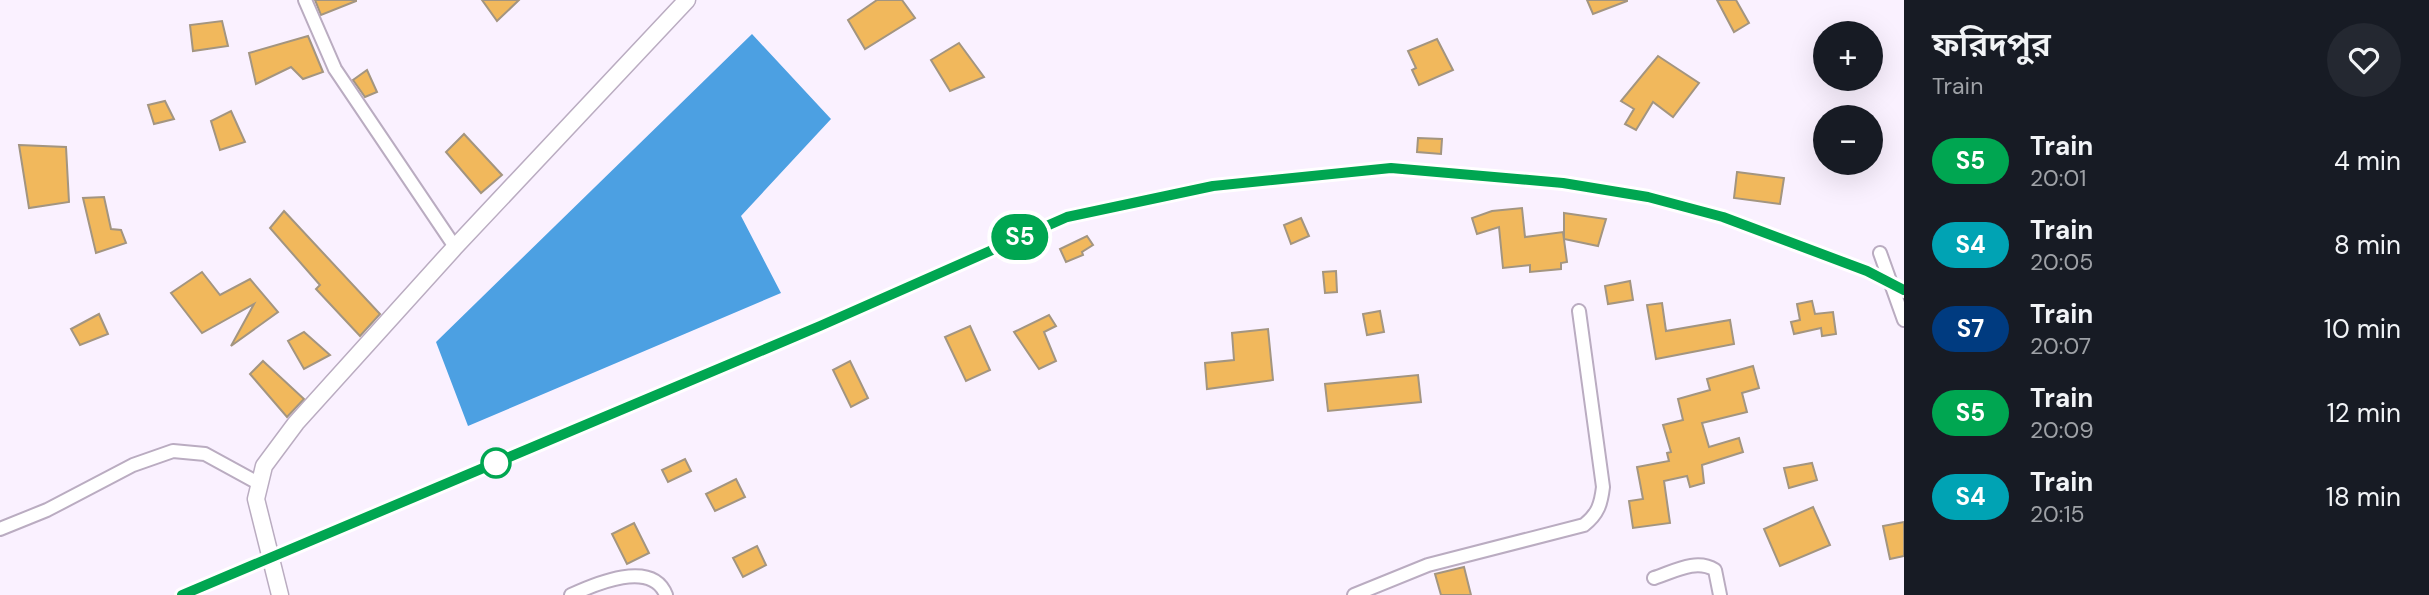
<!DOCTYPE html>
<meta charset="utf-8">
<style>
body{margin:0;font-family:"DM Sans","Noto Sans Bengali",sans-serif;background:#242831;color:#f1f3f6;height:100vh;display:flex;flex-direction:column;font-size:26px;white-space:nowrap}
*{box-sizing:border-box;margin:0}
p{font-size:23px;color:#9ea1a6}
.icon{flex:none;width:38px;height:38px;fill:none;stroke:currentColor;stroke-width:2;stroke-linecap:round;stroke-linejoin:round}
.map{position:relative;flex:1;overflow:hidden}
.sheet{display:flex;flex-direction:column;background:#171b24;width:525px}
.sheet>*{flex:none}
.badge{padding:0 14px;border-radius:23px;font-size:24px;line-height:46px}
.buttons{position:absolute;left:1813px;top:21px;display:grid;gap:14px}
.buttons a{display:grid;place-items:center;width:70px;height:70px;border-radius:50%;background:#171b24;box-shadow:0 7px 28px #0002;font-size:35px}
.map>.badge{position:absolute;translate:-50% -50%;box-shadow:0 0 0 4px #fff}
.round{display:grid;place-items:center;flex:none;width:74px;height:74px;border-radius:37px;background:#242831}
.headline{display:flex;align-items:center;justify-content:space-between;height:119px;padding:0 28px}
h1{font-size:33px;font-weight:600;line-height:52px}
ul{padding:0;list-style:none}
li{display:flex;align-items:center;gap:21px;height:84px;padding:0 28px}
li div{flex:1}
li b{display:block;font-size:26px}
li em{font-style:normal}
li .badge{min-width:77px;font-weight:700;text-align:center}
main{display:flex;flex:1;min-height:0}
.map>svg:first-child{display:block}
.water{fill:#4ca0e2}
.building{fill:#f1b85c;stroke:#a39580;stroke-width:2}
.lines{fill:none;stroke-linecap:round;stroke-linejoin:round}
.street-casing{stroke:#baacc1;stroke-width:16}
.secondary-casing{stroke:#baacc1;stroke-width:19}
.street{stroke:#fff;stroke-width:12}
.secondary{stroke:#fff;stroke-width:16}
.rail{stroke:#857e89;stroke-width:4.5;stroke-dasharray:10 5;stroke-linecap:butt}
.line-casing{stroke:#fff;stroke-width:16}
.line{stroke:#00a651;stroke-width:10}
.stop-dot{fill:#fff;stroke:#00a651;stroke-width:3.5}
</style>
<main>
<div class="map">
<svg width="1904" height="595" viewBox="0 0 1904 595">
<rect width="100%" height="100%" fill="#faf1ff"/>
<polygon class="water" points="752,34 831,119 741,216 781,293 468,426 436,342"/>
<g class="building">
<polygon points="315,0 356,0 356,1 321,15"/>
<polygon points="482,0 519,0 497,21"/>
<polygon points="877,0 902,0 915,18 865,49 848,20"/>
<polygon points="1587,0 1627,0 1627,1 1593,14"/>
<polygon points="1717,0 1736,0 1749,23 1734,32"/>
<polygon points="222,21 228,46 193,51 190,25"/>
<polygon points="308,36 323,72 303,79 291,67 256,84 249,53"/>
<polygon points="1437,39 1453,70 1419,85 1412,70 1416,68 1408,51"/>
<polygon points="959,43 984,77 950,91 931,60"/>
<polygon points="1658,56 1699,83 1673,117 1653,102 1636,130 1625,124 1634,109 1621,101"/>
<polygon points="367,70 377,92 365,97 353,80"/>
<polygon points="165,101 174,119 154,124 148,105"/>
<polygon points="231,111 245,142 220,150 211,121"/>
<polygon points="464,134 502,175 481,193 446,152"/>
<polygon points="1418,138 1442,139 1441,154 1417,152"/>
<polygon points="19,145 66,147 69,202 29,208"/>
<polygon points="1737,172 1784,178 1780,204 1734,198"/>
<polygon points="104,197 111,229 121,230 126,243 96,253 83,198"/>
<polygon points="1522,208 1525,237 1563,232 1567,262 1561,263 1561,269 1530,272 1530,265 1503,268 1499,227 1477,234 1472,218 1492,211"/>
<polygon points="284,211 380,314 360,336 316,289 320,285 270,228"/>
<polygon points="1564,213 1606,219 1598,246 1564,239"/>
<polygon points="1301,218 1309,236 1291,244 1284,225"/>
<polygon points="1087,236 1093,245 1082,252 1083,255 1066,262 1060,249"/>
<polygon points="1336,271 1337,292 1325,293 1323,272"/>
<polygon points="202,272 220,295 250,279 278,312 231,346 254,304 202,333 171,293"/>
<polygon points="1630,281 1633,300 1608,304 1605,286"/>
<polygon points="1812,301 1815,314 1833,312 1836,334 1822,336 1821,328 1794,334 1791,322 1800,320 1797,304"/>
<polygon points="1662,303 1666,331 1730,320 1734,344 1656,359 1647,305"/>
<polygon points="1380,311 1384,332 1367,335 1363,314"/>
<polygon points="99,314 108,334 80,345 71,329"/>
<polygon points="1049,315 1056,326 1044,332 1056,361 1039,369 1014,332"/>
<polygon points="970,326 990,370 966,381 945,337"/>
<polygon points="1268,329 1273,380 1207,389 1205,363 1234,360 1232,333"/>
<polygon points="304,332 330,355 304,369 288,341"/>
<polygon points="263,361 304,399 287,417 250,374"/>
<polygon points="850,361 868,398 851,407 833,370"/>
<polygon points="1753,366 1759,388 1742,393 1747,412 1702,423 1709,447 1739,438 1743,452 1702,465 1704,483 1690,487 1687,476 1664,481 1670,523 1633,528 1629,501 1643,499 1637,467 1669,461 1667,453 1671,452 1663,425 1683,420 1678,399 1710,390 1707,379"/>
<polygon points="1418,375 1421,402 1328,411 1325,384"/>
<polygon points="685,459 691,471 668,482 662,470"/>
<polygon points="1812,463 1817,480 1789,488 1784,468"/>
<polygon points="736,479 745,497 715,511 706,494"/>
<polygon points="1813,507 1830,545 1780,566 1764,529"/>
<polygon points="1904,522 1904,556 1890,559 1883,526"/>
<polygon points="634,523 649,553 627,564 612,534"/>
<polygon points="757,546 766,565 743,577 733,558"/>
<polygon points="1464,567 1471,595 1441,595 1435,574"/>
</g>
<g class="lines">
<g class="street-casing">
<g id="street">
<polyline points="305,0 335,69 455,247"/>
<polyline points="1880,253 1904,320"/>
<polyline points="0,529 47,510 133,465 173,451 205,454 258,483"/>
<path d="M1654,578C1673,572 1696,558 1715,570L1720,595"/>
<path d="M571,595C595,584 652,559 666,595"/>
<path d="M1354,595L1428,565L1584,525C1598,514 1601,504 1603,487L1579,311"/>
</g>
</g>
<g class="secondary-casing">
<polyline id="secondary" points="280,595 256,499 264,466 296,423 455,247 687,0"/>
</g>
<use href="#street" class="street"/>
<use href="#secondary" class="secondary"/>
<polyline class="rail" points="182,595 820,326 1067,217 1213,186 1391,168 1563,183 1648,197 1722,217 1867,271 1904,290"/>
</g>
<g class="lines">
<g class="line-casing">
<polyline id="line" points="182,595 820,326 1067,217 1213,186 1391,168 1563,183 1648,197 1723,217 1867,271 1904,290"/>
</g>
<use href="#line" class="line"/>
</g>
<circle class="stop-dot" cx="496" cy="463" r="14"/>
</svg>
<div class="buttons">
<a>+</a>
<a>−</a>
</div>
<b class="badge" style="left:1020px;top:237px;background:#00a651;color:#fff">S5</b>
</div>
<section class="sheet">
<div class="headline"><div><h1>ফরিদপুর</h1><p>Train</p></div><a class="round"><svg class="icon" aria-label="heart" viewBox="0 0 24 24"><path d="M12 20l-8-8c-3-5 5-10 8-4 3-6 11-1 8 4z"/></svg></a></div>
<ul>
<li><span class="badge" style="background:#00a651;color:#fff">S5</span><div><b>Train</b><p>20:01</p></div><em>4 min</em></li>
<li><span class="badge" style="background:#00a3b4;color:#fff">S4</span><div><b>Train</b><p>20:05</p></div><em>8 min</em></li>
<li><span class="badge" style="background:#003b80;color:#fff">S7</span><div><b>Train</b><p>20:07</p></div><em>10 min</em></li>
<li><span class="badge" style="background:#00a651;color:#fff">S5</span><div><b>Train</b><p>20:09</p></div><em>12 min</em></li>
<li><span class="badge" style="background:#00a3b4;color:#fff">S4</span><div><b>Train</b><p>20:15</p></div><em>18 min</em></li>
</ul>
</section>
</main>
